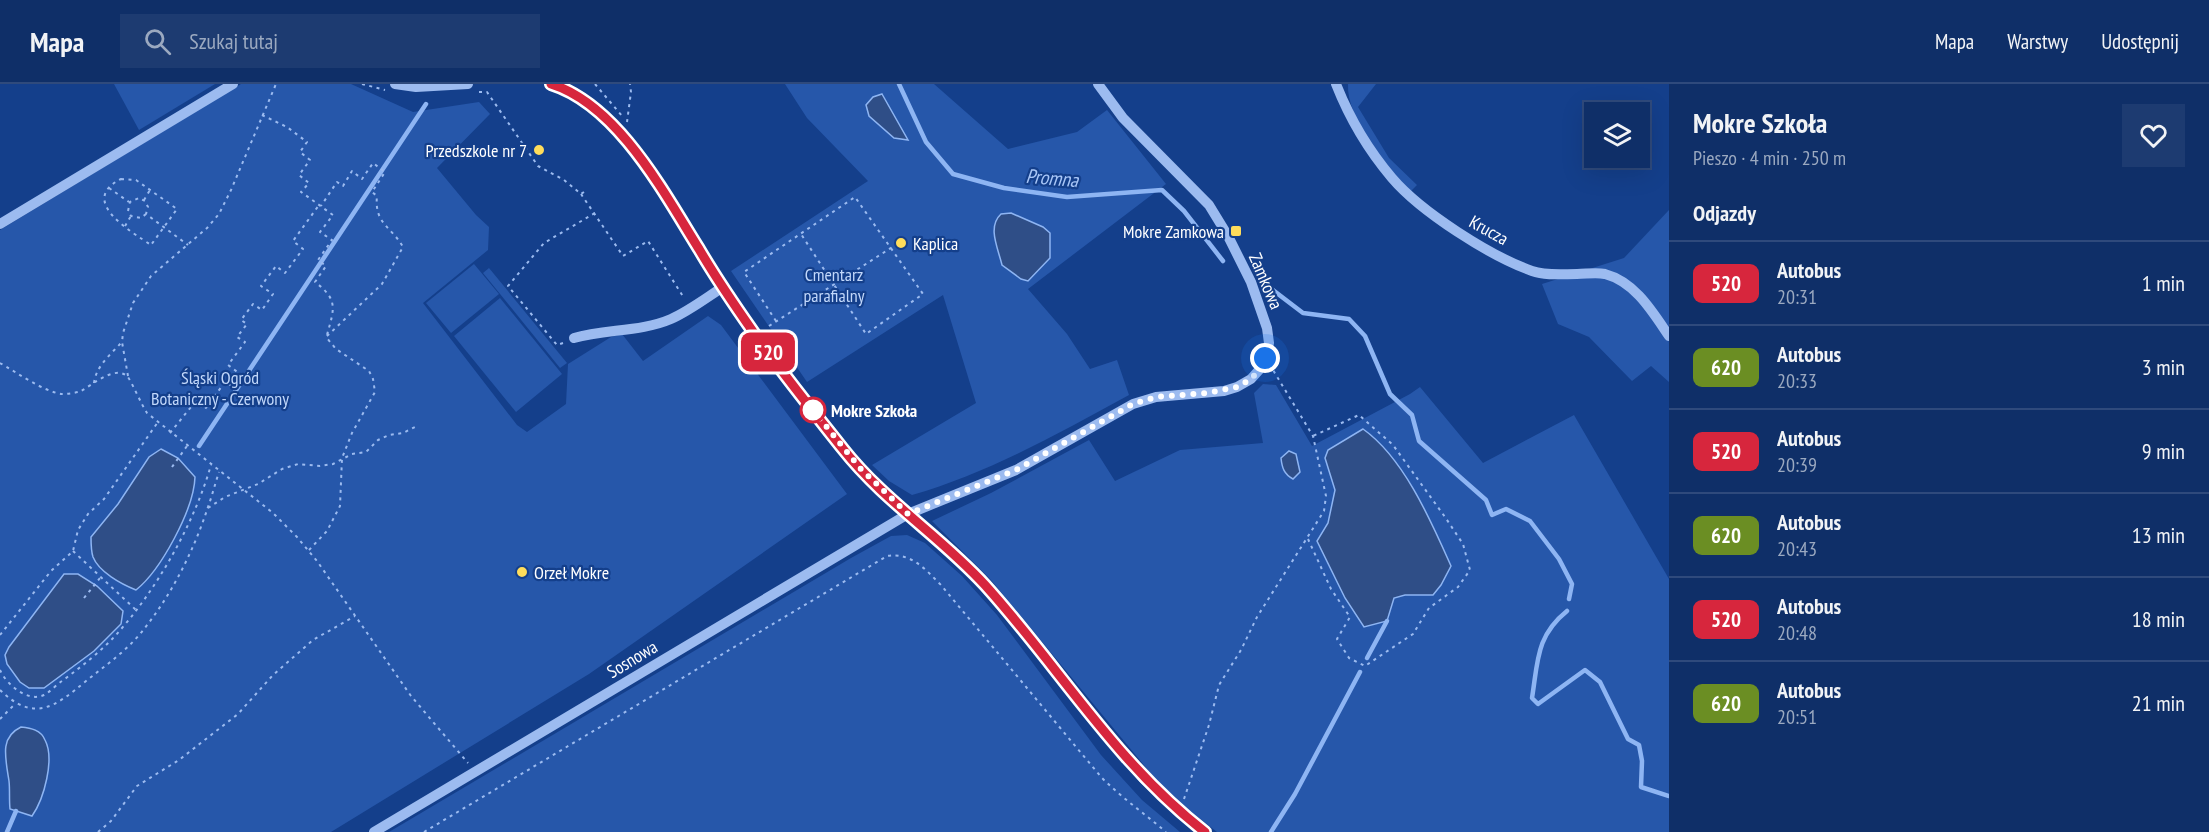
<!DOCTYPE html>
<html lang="pl">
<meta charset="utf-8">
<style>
body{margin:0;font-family:"PT Sans Narrow",sans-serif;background:#1d3b71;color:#f1f3f6;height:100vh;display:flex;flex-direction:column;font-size:22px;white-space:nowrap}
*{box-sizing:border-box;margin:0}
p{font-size:20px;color:#9ba9c0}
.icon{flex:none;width:33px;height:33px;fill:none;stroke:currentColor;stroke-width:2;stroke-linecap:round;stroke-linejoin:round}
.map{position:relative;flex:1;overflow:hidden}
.side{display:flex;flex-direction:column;background:#0f2f68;width:540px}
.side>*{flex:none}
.badge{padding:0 12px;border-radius:9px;font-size:21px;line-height:39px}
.controls{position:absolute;left:1584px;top:18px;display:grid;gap:12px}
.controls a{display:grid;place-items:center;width:66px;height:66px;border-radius:0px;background:#0f2f68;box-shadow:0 6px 24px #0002,0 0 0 2px #2f4a7c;font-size:30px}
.you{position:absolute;width:30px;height:30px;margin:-15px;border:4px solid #fff;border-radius:50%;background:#1a73e8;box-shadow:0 0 0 9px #1a73e833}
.map>.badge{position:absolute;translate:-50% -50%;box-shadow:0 0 0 3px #fff}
h2{padding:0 24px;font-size:22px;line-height:54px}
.round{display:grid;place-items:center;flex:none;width:63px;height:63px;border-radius:0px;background:#1d3b71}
.headline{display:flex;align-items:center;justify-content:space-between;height:102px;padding:0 24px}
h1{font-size:28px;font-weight:600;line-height:45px}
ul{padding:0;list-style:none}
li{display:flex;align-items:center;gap:18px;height:84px;padding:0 24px;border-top:2px solid #2f4a7c}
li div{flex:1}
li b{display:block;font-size:22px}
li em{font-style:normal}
li .badge{min-width:66px;font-weight:700;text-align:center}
header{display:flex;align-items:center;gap:36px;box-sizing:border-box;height:84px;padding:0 30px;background:#0f2f68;border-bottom:2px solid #2f4a7c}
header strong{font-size:28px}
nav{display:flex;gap:33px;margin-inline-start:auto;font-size:21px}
.search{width:420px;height:54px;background:#1d3b71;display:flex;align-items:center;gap:15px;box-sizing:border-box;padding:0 21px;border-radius:0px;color:#9ba9c0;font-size:22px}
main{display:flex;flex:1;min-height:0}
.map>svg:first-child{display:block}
.green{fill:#2657aa}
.water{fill:#2f4e87;stroke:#8eb5f3;stroke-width:1.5}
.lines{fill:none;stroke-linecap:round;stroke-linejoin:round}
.stream{stroke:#8eb5f3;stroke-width:4.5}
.path{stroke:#9cbbf0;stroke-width:2;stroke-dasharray:3 4.5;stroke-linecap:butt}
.minor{stroke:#9cbbf0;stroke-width:10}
.line-casing{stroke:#fff;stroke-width:14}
.line{stroke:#d7263d;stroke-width:9}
.walk{stroke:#fff;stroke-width:6;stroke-dasharray:0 10.8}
.poi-dot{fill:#ffdd5b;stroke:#143f8b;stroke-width:2}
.stop-dot{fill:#fff;stroke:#d7263d;stroke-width:3}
.labels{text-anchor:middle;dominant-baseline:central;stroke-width:4.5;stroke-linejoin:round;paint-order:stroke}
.poi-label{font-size:18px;fill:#fff;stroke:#143f8b;text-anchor:end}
.street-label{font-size:18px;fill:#fff;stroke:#143f8b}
.park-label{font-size:18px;fill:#c2d8fb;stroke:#143f8b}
.stop-label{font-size:18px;font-weight:bold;fill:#fff;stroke:#143f8b;text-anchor:start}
.water-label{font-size:20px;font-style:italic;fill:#a8c6f7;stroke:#143f8b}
</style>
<header>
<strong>Mapa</strong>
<div class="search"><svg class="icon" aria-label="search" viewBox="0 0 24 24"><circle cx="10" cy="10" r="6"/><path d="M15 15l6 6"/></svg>Szukaj tutaj</div>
<nav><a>Mapa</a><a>Warstwy</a><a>Udostępnij</a></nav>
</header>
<main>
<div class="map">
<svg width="1669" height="748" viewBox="0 0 1669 748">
<rect width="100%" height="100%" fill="#143f8b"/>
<g class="green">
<polygon points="114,0 215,0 139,46"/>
<polygon points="241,0 351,0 413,28 479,18 490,30 437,84 476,131 489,143 488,166 423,219 517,341 527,348 566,320 568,280 611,253 622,250 643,277 708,232 721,241 847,410 589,590 331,748 0,748 0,146"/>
<path d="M785,0H934L1008,65L1077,48L1107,26L1166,100L1028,205L1067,250L1090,285L1117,276L1129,311C1059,349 989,389 912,411L889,397L872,381L976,319L943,211L807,298L731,187L868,97L807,34Z"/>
<path d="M1348,0H1376L1358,23L1389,74L1417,101L1411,107C1387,84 1346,34 1348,0Z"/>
<polygon points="1669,126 1669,298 1651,282 1632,297 1589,253 1558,240 1542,200 1624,174"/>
<polygon points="474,180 499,210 451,249 426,219"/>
<polygon points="489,184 567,279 560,284 483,189"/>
<polygon points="500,214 562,290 516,328 454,252"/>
<polygon points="1263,300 1276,301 1312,362 1410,310 1420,303 1483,379 1574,331 1669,495 1669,748 1217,748 1167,709 991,496 932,437 991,409 1089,356 1115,397 1180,366 1263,359 1254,309"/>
<polygon points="907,451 925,459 962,492 997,531 1101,671 1142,716 1180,748 389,748 851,474 891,452"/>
</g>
<g class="water">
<polygon points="882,10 908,56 894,54 869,32 866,21 873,13"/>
<path d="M1011,129L1043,143L1050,149V174L1028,197L1021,195L1002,181C998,164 987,143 1001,130Z"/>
<path d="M1363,345C1404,374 1431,437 1451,482L1441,501L1433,511H1405L1394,514L1387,537L1364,543L1345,514L1317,457L1328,439L1335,406L1325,374L1328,366Z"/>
<path d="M161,365L178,374L195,393C194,425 161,486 136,506C121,500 99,488 93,473C91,467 91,459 91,453L118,420L149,373Z"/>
<path d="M1289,367L1296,370L1300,388L1293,395C1284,390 1282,384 1281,374Z"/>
<polygon points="64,490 78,490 97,502 123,527 121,540 94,567 44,604 29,604 20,598 7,580 5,571 9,563"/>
<path d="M21,643C31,644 41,646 45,656C55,675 44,715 32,732L10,725C9,716 10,706 9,697C5,672 0,653 21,643Z"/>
</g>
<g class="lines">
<g class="stream">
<polyline points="899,0 926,58 953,90 1004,104 1067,113 1162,106 1184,127 1223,177"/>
<polyline points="1265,200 1303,229 1349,235 1365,252 1390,310 1412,331 1419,357 1486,416 1492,431 1506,425 1530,437 1559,475 1572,500 1569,515"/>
<polyline points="199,362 426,20"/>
<path d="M1567,527C1536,552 1538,577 1532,614L1538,620L1585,586L1600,598L1628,655L1639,661L1642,677L1641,703L1669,712"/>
<polyline points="1367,574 1387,537"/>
<polyline points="7,748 16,727"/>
<polyline points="1271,748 1295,710 1360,588"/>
</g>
<g class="path">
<polyline points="362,0 385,6"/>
<polyline points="595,0 622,32"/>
<polyline points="479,8 487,8 538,82 564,96 581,110 587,106"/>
<path d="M262,31L287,43L307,58L300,68L310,76L299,91L309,99L301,108L333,131L320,148L332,156L318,176L326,182L315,198C339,216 334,225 327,251"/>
<polyline points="627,38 631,8 630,0"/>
<path d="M121,95L136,96L177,125L151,161C132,148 77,117 121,95Z"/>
<polyline points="109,104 129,118"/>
<polyline points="581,110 623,172 648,157 684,214"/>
<polyline points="144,116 150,106"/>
<polyline points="146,130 141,134 131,132 128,127 130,118 139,114 145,117 148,123 146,130 188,161"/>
<polyline points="125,142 131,132"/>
<polyline points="776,237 744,188 855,113 923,210 866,250 801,150"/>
<polyline points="769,242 894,162"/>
<polyline points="563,259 557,261 508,202 544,159 595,129"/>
<path d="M0,279C16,288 44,308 62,310C67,310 76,309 81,307C91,302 114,281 127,292C131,296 142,322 147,329L273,429L297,453L317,477L411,612L468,679"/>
<polyline points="128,292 122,258 123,249 133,219 151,192 207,144 219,130 231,106 276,0"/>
<path d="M94,299C96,282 111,270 122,258"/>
<polyline points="170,349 195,318 205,325 225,298 232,302 240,290 228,281 245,258 237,253 247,240 241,236 253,220 262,226 273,210 261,202 276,182 285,189 303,165 293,157 319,121"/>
<polyline points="172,383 187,362"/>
<polyline points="208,424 225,413 258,400 282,385 298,380 320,382 333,380 352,370 366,368 378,356 389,351 403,349 415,343"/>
<polyline points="1308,455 1331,505 1350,533 1337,555 1349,574 1365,582 1413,550 1429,524 1458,503 1470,486 1463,460 1445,433 1393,361 1359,331 1313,352"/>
<path d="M309,466L327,447L340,422L342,374L352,349L375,308L373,295L369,287L336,265L326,253L382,200L403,163C392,143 374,140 377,112L372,108L385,88L373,79L362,95L352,87L343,102L337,98L321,122"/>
<polyline points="73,467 136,526"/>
<polyline points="84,514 100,494"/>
<polyline points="0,551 51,487 73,467 78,446 88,430 104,415 158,338"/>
<path d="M0,586C6,600 28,619 44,611C50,608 56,601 62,597C81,583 99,569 115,552C156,507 194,440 211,381"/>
<path d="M0,606C34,639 55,623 86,597C106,581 128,566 144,545C172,510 194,466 208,423C212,412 215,400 219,388"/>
<polyline points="0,635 15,620"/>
<polyline points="1184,715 1209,641 1219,601 1241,566 1257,533 1324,427 1326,412 1313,352 1273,286"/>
<polyline points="98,748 111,737 137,702 179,676 238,630 273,591 313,556 355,532"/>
<path d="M424,748L887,472C911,468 925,485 941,501L1102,694C1122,714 1145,730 1166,748"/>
</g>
<g class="minor">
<polyline points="395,0 416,3 468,0"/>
<polyline points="551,0 585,17 611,40 645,79 712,188 755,251 845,368 892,417 968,482 1018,537 1120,667 1143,694 1179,728 1205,748"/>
<path d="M1336,0C1349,33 1369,67 1392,94C1421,128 1490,172 1532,187C1546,192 1563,190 1577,190C1586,190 1596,188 1605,190C1635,198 1652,227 1669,252"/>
<polyline points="0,140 233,0"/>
<path d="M574,254C605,245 641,248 671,235C689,227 706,214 723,203"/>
<polyline points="374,748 908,430 1016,386 1133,320 1156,313 1224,307 1237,303 1251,295 1260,285 1265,274 1269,259 1267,244 1251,198 1228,152 1209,121 1123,34 1098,0"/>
</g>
</g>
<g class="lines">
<g class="line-casing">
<path id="line" d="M551,0C618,21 664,109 699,165C716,194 735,222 754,249C782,289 813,327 843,365C884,417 940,452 985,501C1060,584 1115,678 1205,748"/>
</g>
<use href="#line" class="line"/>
<polyline class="walk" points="813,326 860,384 908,430 1016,386 1133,320 1156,313 1207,309 1237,303 1251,295 1260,285 1265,274"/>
</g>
<g class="poi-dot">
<circle cx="539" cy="66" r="6"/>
<rect x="1230" y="141" width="12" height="12" rx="3"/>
<circle cx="901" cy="159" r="6"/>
<circle cx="522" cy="488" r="6"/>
</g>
<circle class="stop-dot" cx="813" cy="326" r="12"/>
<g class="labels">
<g class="poi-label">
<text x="527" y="66">Przedszkole nr 7</text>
<text x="1224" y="147">Mokre Zamkowa</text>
<text x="913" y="159" text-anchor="start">Kaplica</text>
<text x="534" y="488" text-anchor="start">Orzeł Mokre</text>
</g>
<g class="street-label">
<text transform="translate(1489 146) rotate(29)">Krucza</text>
<text transform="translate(1266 197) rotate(67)">Zamkowa</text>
<text transform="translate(632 575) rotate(-31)">Sosnowa</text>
</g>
<g class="park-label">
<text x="834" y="190">Cmentarz<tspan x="834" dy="21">parafialny</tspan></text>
<text x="220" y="293">Śląski Ogród<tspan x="220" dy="21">Botaniczny - Czerwony</tspan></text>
</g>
<g class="stop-label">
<text x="831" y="326">Mokre Szkoła</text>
</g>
<g class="water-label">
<text transform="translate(1052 94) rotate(5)">Promna</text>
</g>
</g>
</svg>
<div class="controls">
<a><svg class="icon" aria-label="layers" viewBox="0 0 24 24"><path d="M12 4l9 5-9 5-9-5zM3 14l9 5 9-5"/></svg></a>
</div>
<div class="you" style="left:1265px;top:274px"></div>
<b class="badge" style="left:768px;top:268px;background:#d7263d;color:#fff">520</b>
</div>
<section class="side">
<div class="headline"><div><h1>Mokre Szkoła</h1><p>Pieszo · 4 min · 250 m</p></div><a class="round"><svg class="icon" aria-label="heart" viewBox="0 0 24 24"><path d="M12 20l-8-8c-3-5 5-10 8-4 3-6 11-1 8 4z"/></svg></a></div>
<h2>Odjazdy</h2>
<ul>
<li><span class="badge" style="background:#d7263d;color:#fff">520</span><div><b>Autobus</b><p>20:31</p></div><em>1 min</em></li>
<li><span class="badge" style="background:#6b8e23;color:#fff">620</span><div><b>Autobus</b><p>20:33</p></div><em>3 min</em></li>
<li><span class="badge" style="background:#d7263d;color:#fff">520</span><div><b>Autobus</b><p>20:39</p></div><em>9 min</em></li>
<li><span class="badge" style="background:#6b8e23;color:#fff">620</span><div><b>Autobus</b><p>20:43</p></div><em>13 min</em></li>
<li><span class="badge" style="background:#d7263d;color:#fff">520</span><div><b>Autobus</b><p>20:48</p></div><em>18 min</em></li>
<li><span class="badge" style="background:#6b8e23;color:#fff">620</span><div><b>Autobus</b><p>20:51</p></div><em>21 min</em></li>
</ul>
</section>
</main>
